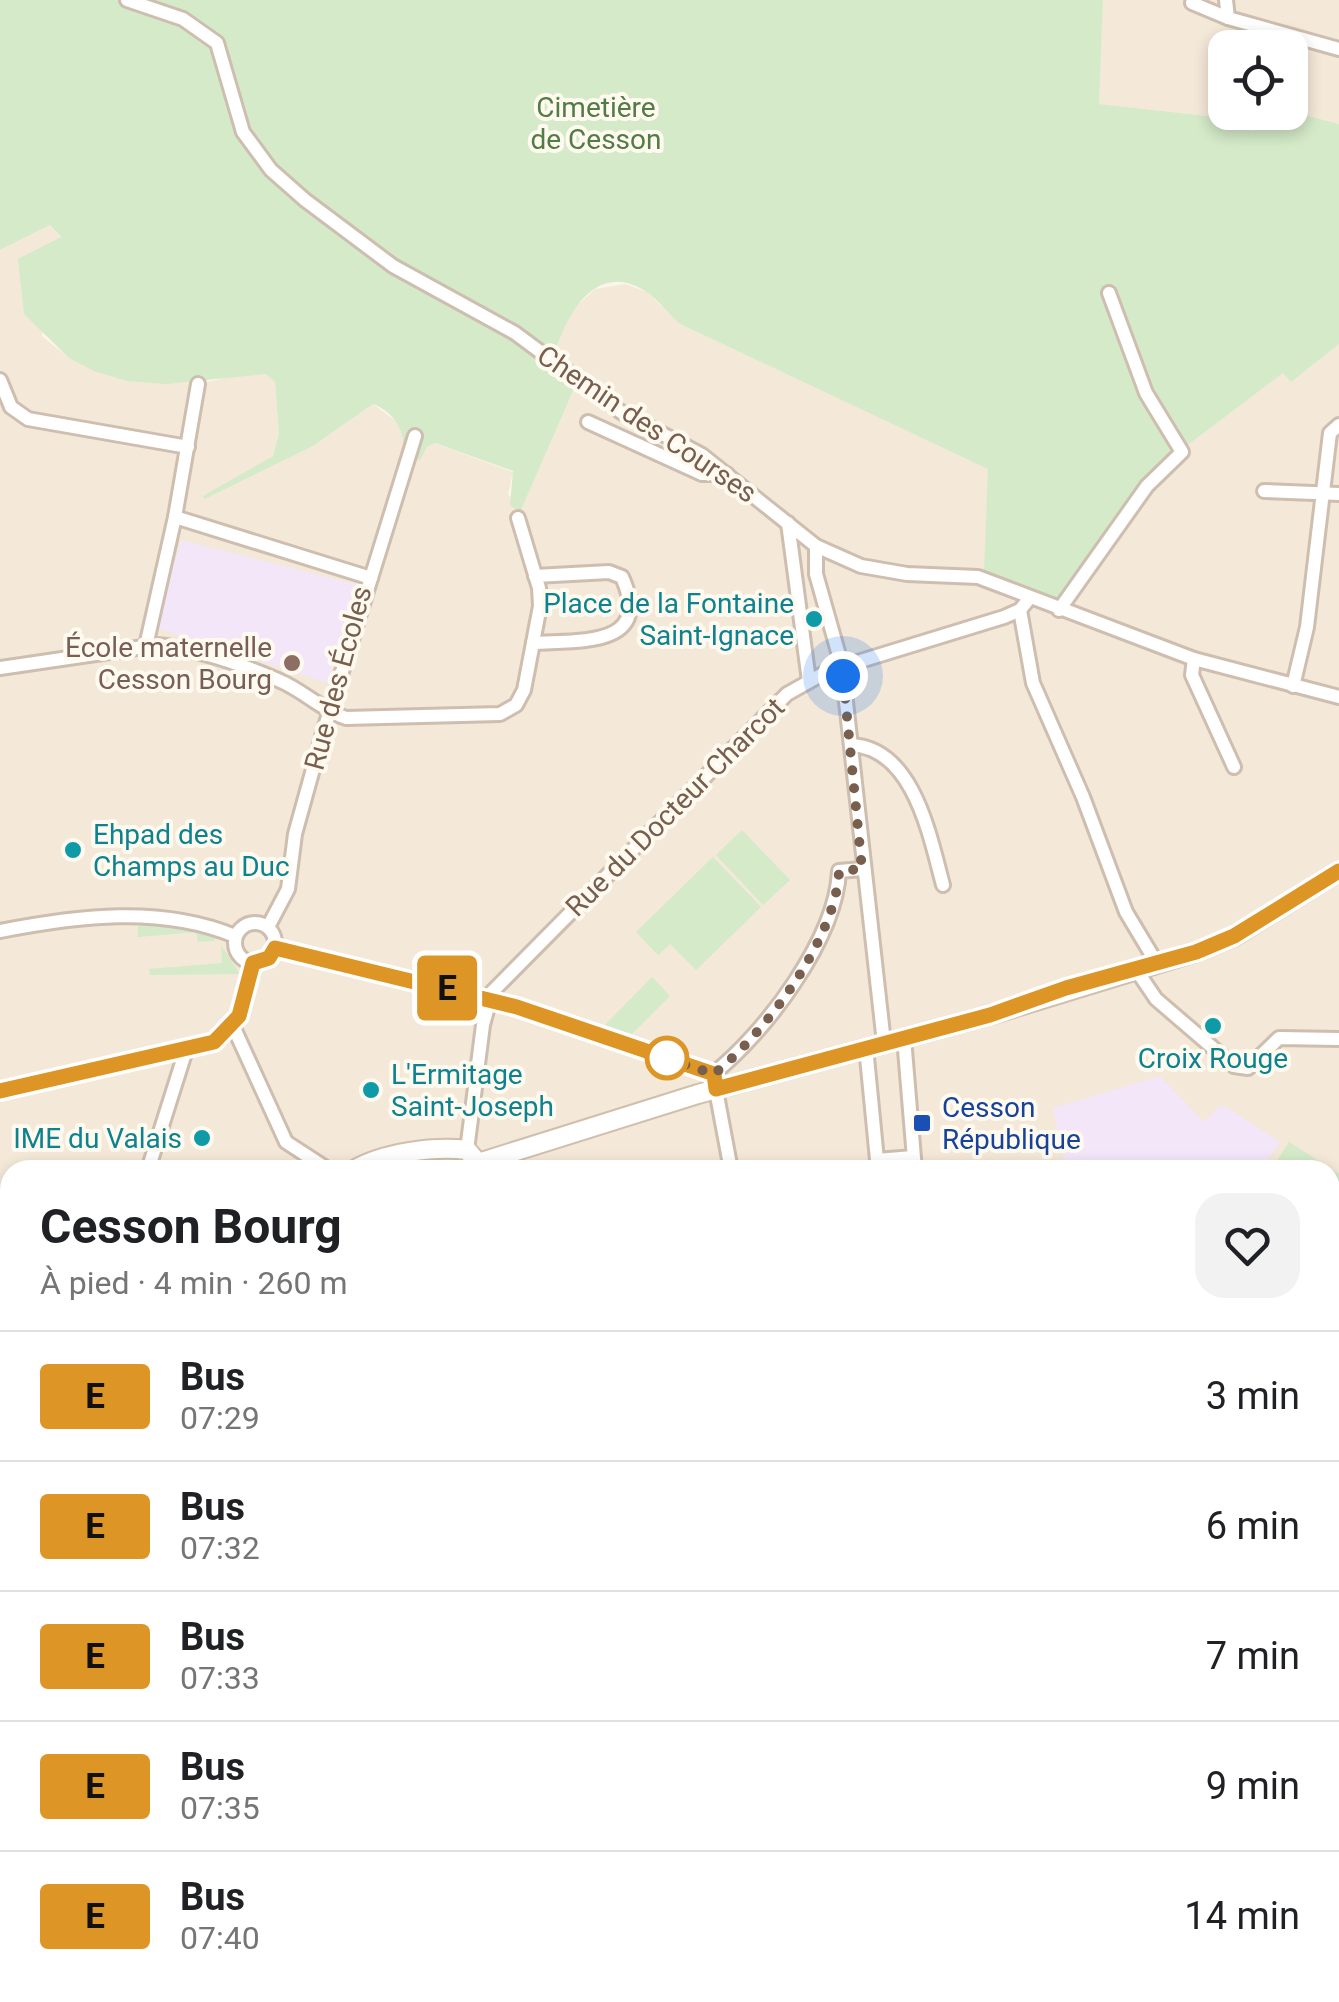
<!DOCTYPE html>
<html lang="fr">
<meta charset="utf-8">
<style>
body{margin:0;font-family:Roboto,sans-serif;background:#f2f2f2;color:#202124;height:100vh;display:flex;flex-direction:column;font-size:38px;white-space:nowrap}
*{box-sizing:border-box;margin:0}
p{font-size:32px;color:#757577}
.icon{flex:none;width:55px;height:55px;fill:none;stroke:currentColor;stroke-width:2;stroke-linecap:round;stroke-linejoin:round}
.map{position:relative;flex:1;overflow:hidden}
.side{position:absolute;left:0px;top:1160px;width:1340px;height:842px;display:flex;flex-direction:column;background:#fff;border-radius:30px 30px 0 0;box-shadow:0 5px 15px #0003}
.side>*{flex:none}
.badge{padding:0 20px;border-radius:8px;font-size:35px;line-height:65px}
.fabs{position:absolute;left:1208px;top:30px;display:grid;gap:20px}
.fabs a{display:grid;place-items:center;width:100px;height:100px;border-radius:20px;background:#fff;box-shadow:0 5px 15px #0003;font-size:50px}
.you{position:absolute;width:50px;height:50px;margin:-25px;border:8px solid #fff;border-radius:50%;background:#1a73e8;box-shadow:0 0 0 15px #1a73e833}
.map>.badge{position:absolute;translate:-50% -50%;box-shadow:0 0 0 5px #fff}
.round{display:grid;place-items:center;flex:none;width:105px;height:105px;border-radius:30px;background:#f2f2f2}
.overview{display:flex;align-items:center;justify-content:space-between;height:170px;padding:0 40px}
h1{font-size:48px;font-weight:700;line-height:75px}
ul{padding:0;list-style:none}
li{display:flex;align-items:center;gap:30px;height:130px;padding:0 40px;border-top:2px solid #e0e0e0}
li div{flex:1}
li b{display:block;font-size:38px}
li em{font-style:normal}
li .badge{min-width:110px;font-weight:700;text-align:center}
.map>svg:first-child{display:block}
.residential{fill:#f4e8d8}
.education{fill:#f3e6f9}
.green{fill:#d4eac8}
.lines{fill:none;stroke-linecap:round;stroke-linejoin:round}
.street-casing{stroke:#cebeaf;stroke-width:18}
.secondary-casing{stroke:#d1bfad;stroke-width:22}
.street{stroke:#fff;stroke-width:12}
.secondary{stroke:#fff;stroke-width:18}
.line-casing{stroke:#fff;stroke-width:22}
.line{stroke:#dd9525;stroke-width:15}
.walk{stroke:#775e4d;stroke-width:10;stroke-dasharray:0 18}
.culture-dot{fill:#0f9aa8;stroke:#fffaf0;stroke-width:4}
.education-dot{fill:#8d6e63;stroke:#fffaf0;stroke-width:4}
.stop-dot{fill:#fff;stroke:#dd9525;stroke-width:5}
.transit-dot{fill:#1a4fb4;stroke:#fffaf0;stroke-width:4}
.labels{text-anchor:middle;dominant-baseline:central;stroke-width:8;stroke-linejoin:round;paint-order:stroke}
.park-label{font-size:28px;fill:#537c45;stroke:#fffaf0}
.street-label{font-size:28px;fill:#775e4d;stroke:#fffaf0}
.culture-label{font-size:28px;fill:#0d838f;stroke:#fffaf0;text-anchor:end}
.education-label{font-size:28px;fill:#785e54;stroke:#fffaf0;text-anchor:end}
.transit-label{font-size:28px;fill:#164399;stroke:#fffaf0;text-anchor:start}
</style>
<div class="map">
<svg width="1339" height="2002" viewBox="0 0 1339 2002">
<rect width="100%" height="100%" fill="#fcf6ea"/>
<g class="residential">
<polygon points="1103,0 1339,0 1339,124 1290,111 1290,48 1225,48 1225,112 1265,113 1252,131 1217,117 1098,104"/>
<polygon points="50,225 61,238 42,336 69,358 127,381 207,382 246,373 266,373 275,382 279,433 273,456 205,499 313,446 373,404 397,422 405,437 427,447 434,443 513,472 508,494 520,511 582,372 556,351 567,315 595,289 625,284 647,292 680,324 989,469 985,572 1164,463 1284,372 1292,381 1339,344 1339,1964 1330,1975 1330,1170 10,1170 10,1992 1315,1993 1307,2002 1109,2002 1079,1996 1075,2002 0,2002 0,250"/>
</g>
<g class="education">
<polygon points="181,540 358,585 328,683 156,628"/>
<polygon points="1160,1076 1204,1122 1220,1106 1228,1108 1280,1142 1261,1170 1066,1170 1053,1108"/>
</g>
<g class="green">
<path d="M0,0H1103L1099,104L1217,117L1252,131L1265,113L1290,111L1339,124V344L1291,382L1283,373L1164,463L1060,600L984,572L988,469L680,324C668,314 658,299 645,291C597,260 567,313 556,350L582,371L520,512L510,505L513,471L435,443L427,447L420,460L403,455C406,431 395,413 373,404L313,446L205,499L203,496L273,456L279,433L275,382L266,374L166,384L127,381L94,371L69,358L24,314L18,259L61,237L50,225L0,250Z"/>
<polygon points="742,830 790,880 763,905 716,855"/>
<polygon points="713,857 761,907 696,970 670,944 658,955 636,932"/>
<polygon points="138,923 216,934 214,941 198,942 196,932 138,937"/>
<polygon points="221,945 240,974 150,975 149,969 222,963"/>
<polygon points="652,977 670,996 632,1034 605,1025"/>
<polygon points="1289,1142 1339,1174 1339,1219 1330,1233 1330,1170 1271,1170"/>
<polygon points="1330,1705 1339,1710 1339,1797 1335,1802 1330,1799"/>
</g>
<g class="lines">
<g class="street-casing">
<g id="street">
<polyline points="127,0 183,19 217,43 243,132 271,170 305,200 393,266 515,333 621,412 702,455 816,546 861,566 907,574 978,577 1194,659 1339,697"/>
<polyline points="1226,0 1228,18"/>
<polyline points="1192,3 1228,18 1339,49"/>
<polyline points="0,380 11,407 28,419 188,447"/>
<polyline points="588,422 702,474 727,474"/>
<polyline points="1264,491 1339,494"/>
<polyline points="175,517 371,578"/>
<polyline points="788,523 809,681"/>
<polyline points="816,546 816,574 842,666 884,1043"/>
<polyline points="1020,610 1033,683 1083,797 1126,912 1156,962"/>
<polyline points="1059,610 1147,486 1182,452 1146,393 1109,293"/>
<path d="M533,643C579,640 654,648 622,577L609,572L535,576"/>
<polyline points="146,646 175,517 198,384"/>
<polyline points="1194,659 1192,675 1234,767"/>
<path d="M0,668L157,645C197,649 241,664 278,680C303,690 321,710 346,718L500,714L516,705L524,690L540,606L539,588L518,518"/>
<polyline points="1293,686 1307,627 1330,433 1339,425"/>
<path d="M851,745C914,748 930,837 943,885"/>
<circle cx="255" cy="943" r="20"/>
<polyline points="268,927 288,889 295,834 323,733 415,436"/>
<path d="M0,931C77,916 161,905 235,936"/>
<polyline points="275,947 517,1007 713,1074 731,1170"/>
<polyline points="1135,968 1156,999 1234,1066 1248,1068 1279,1038 1339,1039"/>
<polyline points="233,1026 286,1142 329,1170"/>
<polyline points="904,1038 915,1170"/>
<polyline points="866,1047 878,1170"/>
<path d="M713,1074C765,1033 836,939 839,871L862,869"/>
<polyline points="0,1091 214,1042 239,1016 253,963"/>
<polyline points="467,1150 483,1025 492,992 787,694 828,671 1004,617 1020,610 1028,600"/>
<polyline points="877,1160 913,1157"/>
<polyline points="148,1170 186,1050"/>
<polyline points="1330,1430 1339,1417"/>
<polyline points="0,1525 10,1517"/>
<polyline points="1330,1559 1339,1565"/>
<polyline points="1330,1832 1339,1819"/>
<polyline points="0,1969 10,1968"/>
<polyline points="500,1992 504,2002"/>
<polyline points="736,1992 750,2002"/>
<polyline points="1192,2002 1195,1992"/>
<polyline points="1222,2002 1228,1992"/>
</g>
</g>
<g class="secondary-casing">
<g id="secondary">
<path d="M354,1170C383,1153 433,1146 467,1150L478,1163"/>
<polyline points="468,1170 478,1163 698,1094 990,1015 1196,952 1235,936 1339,871"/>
<polyline points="1330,1615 1339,1601"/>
<polyline points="0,1716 10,1709"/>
</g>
</g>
<use href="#street" class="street"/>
<use href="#secondary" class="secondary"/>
</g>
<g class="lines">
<g class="line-casing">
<polyline id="line" points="0,1091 214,1042 239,1016 253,963 269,958 275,948 517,1007 714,1074 716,1089 990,1015 1066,988 1196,952 1234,936 1339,871"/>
</g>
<use href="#line" class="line"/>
<path class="walk" d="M667,1058L659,1056L714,1074C765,1033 836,939 839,871L862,869L843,676"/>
</g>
<g class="culture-dot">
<circle cx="814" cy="619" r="10"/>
<circle cx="73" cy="850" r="10"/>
<circle cx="1213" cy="1026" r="10"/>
<circle cx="371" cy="1090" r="10"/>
<circle cx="202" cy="1138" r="10"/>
</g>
<circle class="education-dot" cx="292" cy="663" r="10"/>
<circle class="stop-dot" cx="667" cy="1058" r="20"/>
<rect class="transit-dot" x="912" y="1113" width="20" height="20" rx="5"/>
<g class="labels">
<g class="park-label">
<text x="596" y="107">Cimetière<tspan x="596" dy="32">de Cesson</tspan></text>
</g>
<g class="street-label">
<text transform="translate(647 424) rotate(34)">Chemin des Courses</text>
<text transform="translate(338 678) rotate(-75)">Rue des Écoles</text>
<text transform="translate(675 807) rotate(-45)">Rue du Docteur Charcot</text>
</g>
<g class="culture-label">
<text x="794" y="603">Place de la Fontaine<tspan x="794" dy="32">Saint-Ignace</tspan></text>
<text x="93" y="834" text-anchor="start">Ehpad des<tspan x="93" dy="32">Champs au Duc</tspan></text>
<text x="1213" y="1058" text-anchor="middle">Croix Rouge</text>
<text x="391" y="1074" text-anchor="start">L'Ermitage<tspan x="391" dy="32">Saint-Joseph</tspan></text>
<text x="182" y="1138">IME du Valais</text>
</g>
<g class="education-label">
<text x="272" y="647">École maternelle<tspan x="272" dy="32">Cesson Bourg</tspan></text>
</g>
<g class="transit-label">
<text x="942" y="1107">Cesson<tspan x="942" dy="32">République</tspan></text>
</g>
</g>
</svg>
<div class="fabs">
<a><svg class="icon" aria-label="locate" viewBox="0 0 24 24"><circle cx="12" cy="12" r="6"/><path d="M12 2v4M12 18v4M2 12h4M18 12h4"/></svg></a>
</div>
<div class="you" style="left:843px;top:676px"></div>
<b class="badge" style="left:447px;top:988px;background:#dd9525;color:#111">E</b>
<section class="side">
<div class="overview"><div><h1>Cesson Bourg</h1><p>À pied · 4 min · 260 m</p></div><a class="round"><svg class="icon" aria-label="heart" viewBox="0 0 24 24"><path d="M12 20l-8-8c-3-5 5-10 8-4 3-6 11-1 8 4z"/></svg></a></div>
<ul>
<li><span class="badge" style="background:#dd9525;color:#111">E</span><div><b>Bus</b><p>07:29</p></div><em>3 min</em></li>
<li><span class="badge" style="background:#dd9525;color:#111">E</span><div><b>Bus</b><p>07:32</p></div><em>6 min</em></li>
<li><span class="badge" style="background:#dd9525;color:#111">E</span><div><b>Bus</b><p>07:33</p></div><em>7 min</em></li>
<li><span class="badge" style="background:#dd9525;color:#111">E</span><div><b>Bus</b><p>07:35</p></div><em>9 min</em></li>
<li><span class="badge" style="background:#dd9525;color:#111">E</span><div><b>Bus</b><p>07:40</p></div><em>14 min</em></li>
</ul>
</section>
</div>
